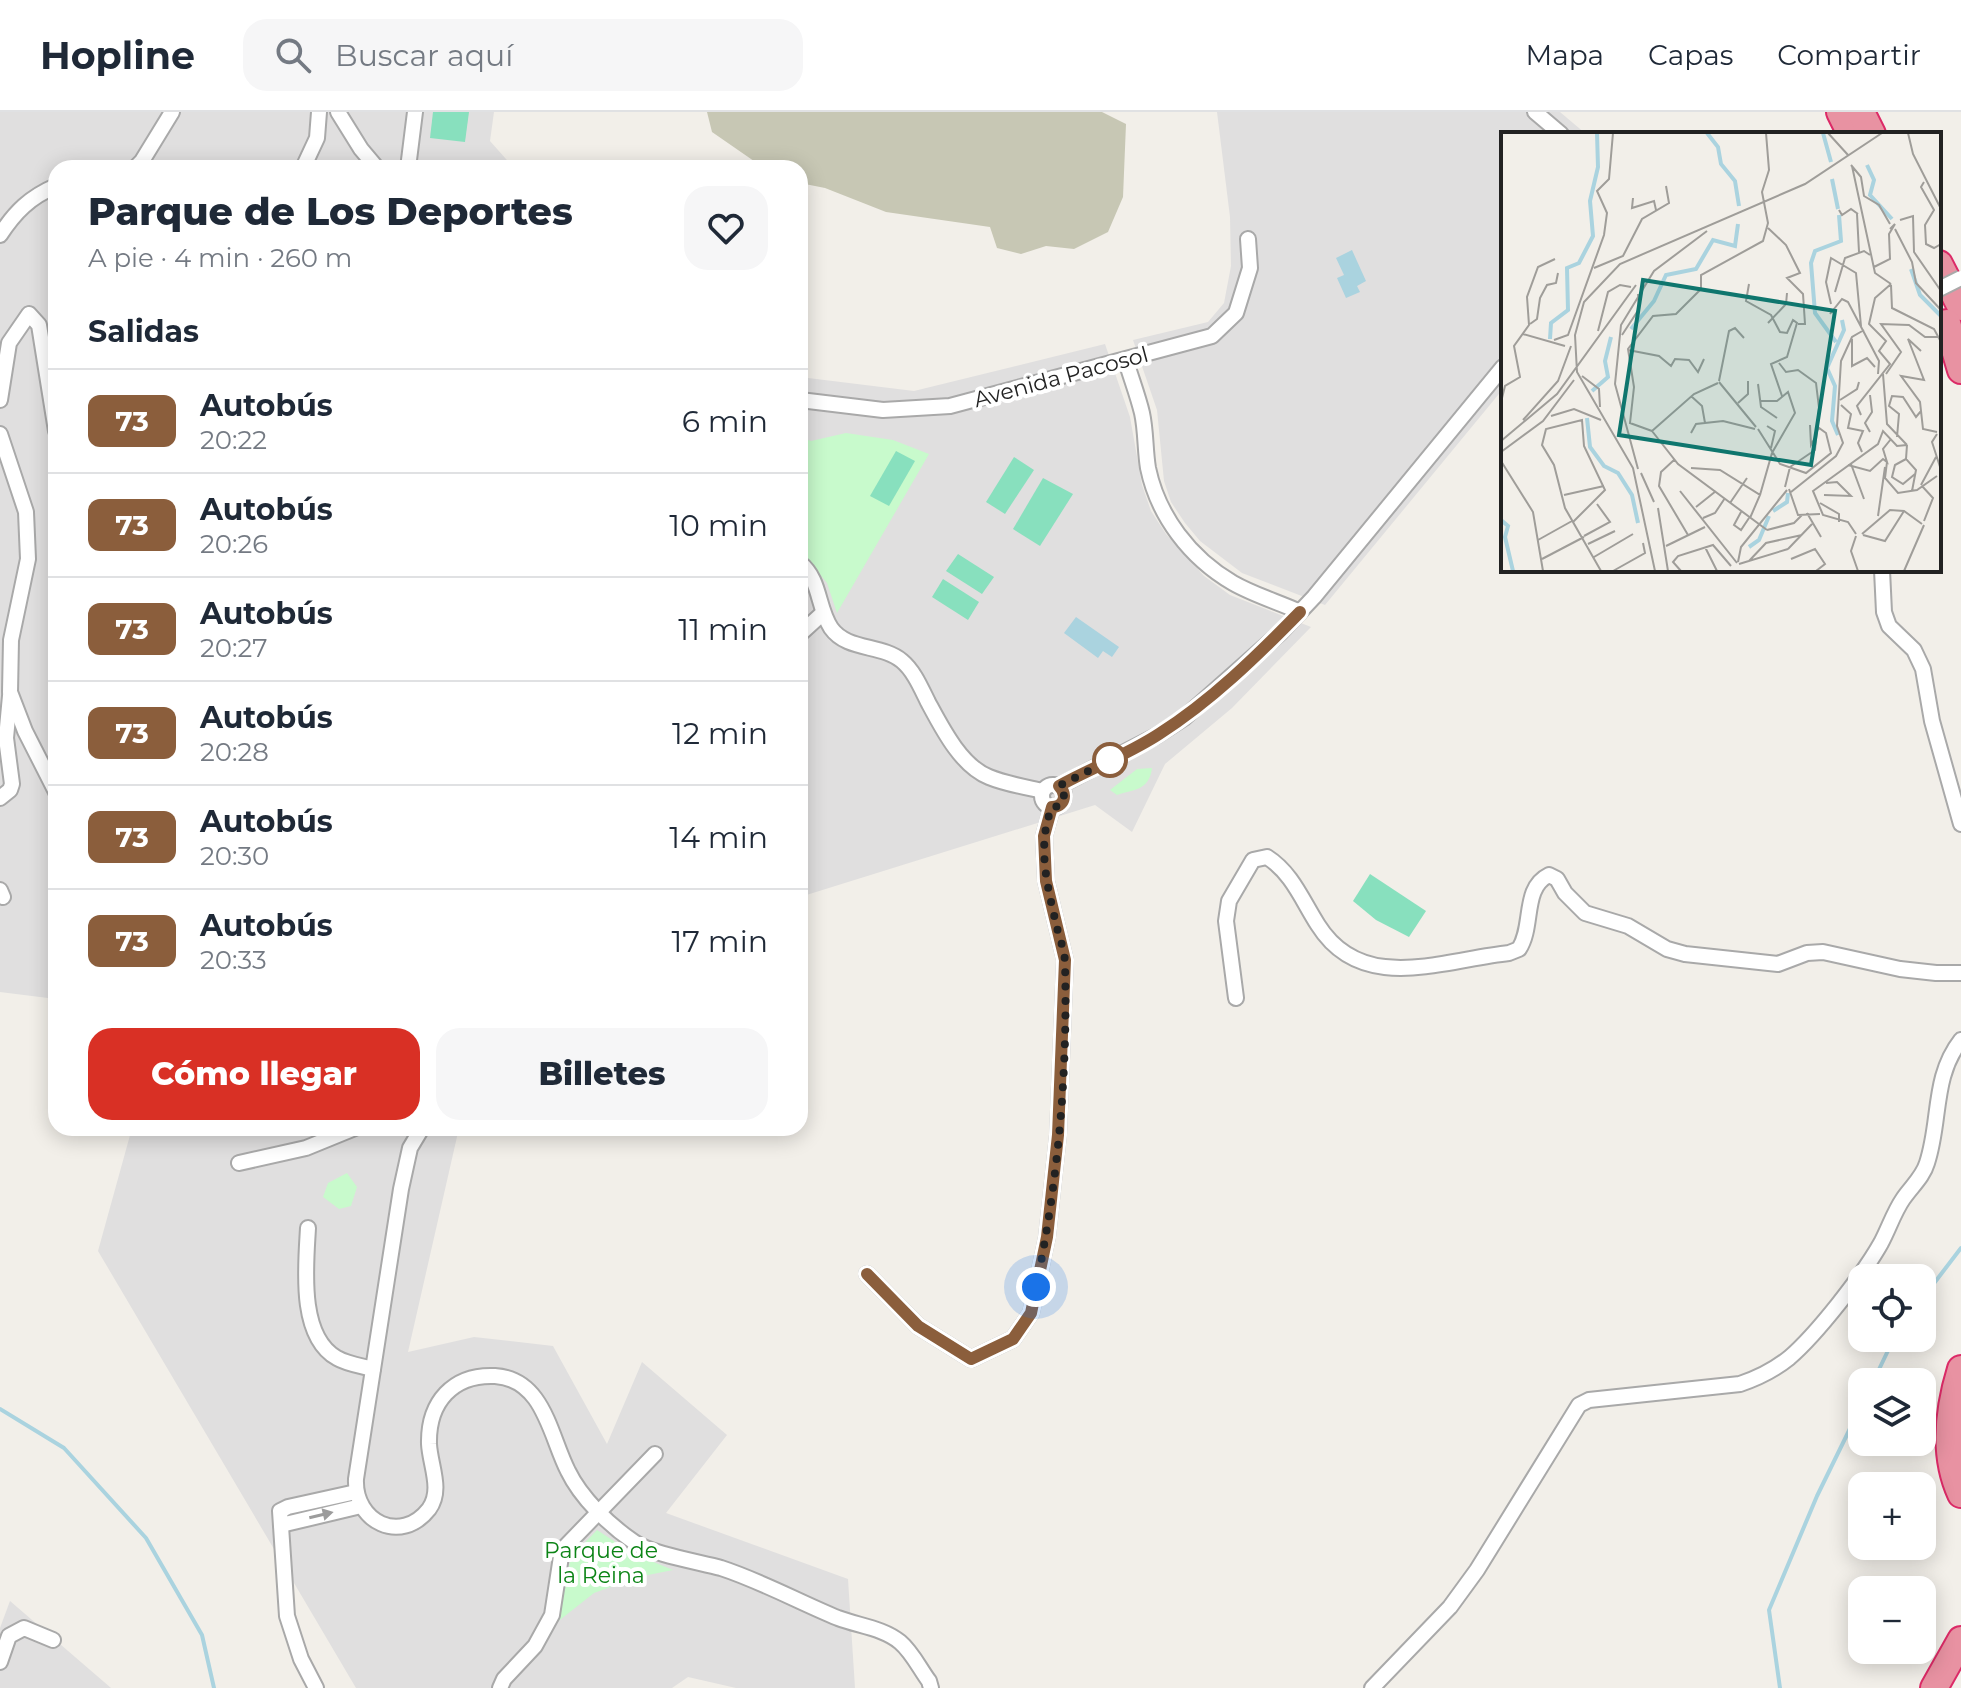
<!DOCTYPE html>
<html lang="es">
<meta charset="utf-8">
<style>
body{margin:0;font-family:Montserrat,sans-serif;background:#f6f6f7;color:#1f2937;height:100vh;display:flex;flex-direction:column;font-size:30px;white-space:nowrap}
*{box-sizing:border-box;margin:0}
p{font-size:26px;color:#747a83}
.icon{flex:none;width:44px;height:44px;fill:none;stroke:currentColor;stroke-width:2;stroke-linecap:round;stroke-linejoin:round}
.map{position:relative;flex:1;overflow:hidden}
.details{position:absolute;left:48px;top:48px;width:760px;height:976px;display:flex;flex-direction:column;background:#fff;border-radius:24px;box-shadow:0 4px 20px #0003}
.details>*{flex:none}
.badge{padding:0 16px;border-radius:12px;font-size:28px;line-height:52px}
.fabs{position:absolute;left:1848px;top:1152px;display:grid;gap:16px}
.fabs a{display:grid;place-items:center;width:88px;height:88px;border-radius:16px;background:#fff;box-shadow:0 4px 20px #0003;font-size:40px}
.you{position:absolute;width:40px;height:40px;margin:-20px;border:6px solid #fff;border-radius:50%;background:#1a73e8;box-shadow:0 0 0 12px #1a73e833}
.map>.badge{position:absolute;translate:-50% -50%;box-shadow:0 0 0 4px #fff}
h2{padding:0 40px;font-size:30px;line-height:72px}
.round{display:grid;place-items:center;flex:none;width:84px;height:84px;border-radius:24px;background:#f6f6f7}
.overview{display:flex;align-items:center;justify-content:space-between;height:136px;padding:0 40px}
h1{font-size:38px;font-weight:800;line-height:60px}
.cta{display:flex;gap:16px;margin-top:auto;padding:16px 40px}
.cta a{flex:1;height:92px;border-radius:24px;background:#d93025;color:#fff;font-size:32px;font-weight:800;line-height:92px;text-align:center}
.cta a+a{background:#f6f6f7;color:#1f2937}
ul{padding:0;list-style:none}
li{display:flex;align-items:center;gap:24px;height:104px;padding:0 40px;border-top:2px solid #e0e1e3}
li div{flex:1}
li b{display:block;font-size:30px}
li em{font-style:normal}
li .badge{min-width:88px;font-weight:700;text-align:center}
header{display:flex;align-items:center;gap:48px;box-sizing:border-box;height:112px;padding:0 40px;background:#fff;border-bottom:2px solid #e0e1e3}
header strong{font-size:38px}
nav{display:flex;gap:44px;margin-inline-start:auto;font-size:28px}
.search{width:560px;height:72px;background:#f6f6f7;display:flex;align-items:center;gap:20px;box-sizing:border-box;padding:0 28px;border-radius:24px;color:#747a83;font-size:30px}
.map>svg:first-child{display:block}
.residential{fill:#e0dfdf}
.construction{fill:#c7c7b4}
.park{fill:#c8facc}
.pitch{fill:#88e0be}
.water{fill:#aad3df}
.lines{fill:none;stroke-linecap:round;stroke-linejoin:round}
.stream{stroke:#aad3df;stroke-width:4}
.minor-casing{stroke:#a9a9a9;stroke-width:18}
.motorway-casing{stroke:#dc2a67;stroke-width:30}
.minor{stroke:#fff;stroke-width:14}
.motorway{stroke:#e892a2;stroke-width:26}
.minor-bridge-casing{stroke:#a9a9a9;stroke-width:18;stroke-linecap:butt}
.minor-bridge{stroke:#fff;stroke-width:14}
.oneway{fill:#9c9c9c}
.line-casing{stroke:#fff;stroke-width:18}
.line{stroke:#8b5e3c;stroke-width:12}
.walk{stroke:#222;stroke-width:8;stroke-dasharray:0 14.4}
.stop-dot{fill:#fff;stroke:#8b5e3c;stroke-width:4}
.labels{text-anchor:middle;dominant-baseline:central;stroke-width:8;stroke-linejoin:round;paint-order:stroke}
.street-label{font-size:22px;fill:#222;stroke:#fff}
.park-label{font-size:22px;fill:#0c8416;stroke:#fff}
.inset-river{fill:none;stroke:#aad3df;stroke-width:4}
.inset-road{fill:none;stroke:#9f9d99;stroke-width:2}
.view{fill:#0f766e;fill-opacity:0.15;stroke:#0f766e;stroke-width:4}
.inset-edge{fill:none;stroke:#222;stroke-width:4}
</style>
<header>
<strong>Hopline</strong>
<div class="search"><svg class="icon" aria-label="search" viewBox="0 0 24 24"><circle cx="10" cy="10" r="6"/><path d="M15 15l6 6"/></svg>Buscar aquí</div>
<nav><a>Mapa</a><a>Capas</a><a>Compartir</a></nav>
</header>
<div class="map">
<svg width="1961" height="1576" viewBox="0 0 1961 1576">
<rect width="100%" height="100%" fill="#f2efe9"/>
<g class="residential">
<polygon points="0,0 494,0 490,29 514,56 56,56 56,887 0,880"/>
<polygon points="1217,0 1560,0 1586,22 1503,22 1503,277 1325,493 1242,461 1200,429 1185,411 1171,390 1164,369 1157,298 1133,228 1208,210 1224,191 1231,154 1230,105"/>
<polygon points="1105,232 1130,305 1142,373 1151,399 1166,422 1204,464 1230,483 1311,515 1232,596 1165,652 1132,720 1095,693 800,785 800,265 914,279"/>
<polygon points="132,1016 459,1016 408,1240 474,1225 553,1234 607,1332 642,1250 727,1323 666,1401 848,1467 855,1576 736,1576 688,1565 672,1576 356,1576 98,1139"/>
<polygon points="10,1489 111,1576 0,1576 0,1516"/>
</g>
<polygon class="construction" points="707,0 1102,0 1126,12 1123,85 1108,120 1074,137 1046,134 1021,142 997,136 990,115 886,100 825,76 800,71 800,56 764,56 712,20"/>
<g class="park">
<polygon points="846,321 893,328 929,342 837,501 827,471 800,438 800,325 811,329"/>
<path d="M1152,656C1149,679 1134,677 1117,683L1110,678L1137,657Z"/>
<polygon points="347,1061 357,1075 351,1094 339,1097 323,1085 328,1071"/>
<polygon points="597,1418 634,1442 673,1458 638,1465 594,1481 556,1511 571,1445"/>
</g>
<g class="pitch">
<polygon points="433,0 469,0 465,30 430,26"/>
<polygon points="896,339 915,349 889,394 870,384"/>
<polygon points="1014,345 1034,358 1005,402 986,390"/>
<polygon points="1043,366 1073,382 1040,434 1013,417"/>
<polygon points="958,442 994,465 982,482 946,459"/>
<polygon points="943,467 979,490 968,508 932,485"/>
<polygon points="1370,762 1426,799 1409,825 1376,808 1353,789"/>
</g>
<g class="water">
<polygon points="1352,138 1366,169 1357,174 1360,180 1346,186 1337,166 1344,163 1336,146"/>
<polygon points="1076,505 1119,535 1112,545 1103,539 1098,546 1064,521"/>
</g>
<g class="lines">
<g class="stream">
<polyline points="1922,1187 1961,1136"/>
<polyline points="1873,1270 1894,1226"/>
<polyline points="0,1297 64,1336 146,1426 202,1523 214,1576"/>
<polyline points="1780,1576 1769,1498 1817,1384 1862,1292"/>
</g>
<g class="minor-casing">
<g id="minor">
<polyline points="338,0 361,37 377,56"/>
<polyline points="1535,0 1561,22"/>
<polyline points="135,56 142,49 172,0"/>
<polyline points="303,56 317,26 319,0"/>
<polyline points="408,56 415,0"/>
<path d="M0,123C15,100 30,85 56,74"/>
<path d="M1126,249C1131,266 1138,284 1142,301C1146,319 1145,338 1148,356C1158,404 1190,446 1233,471C1254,483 1278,490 1300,500"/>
<polyline points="0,288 9,231 29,202 39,213 56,319"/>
<polyline points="800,288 883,298 950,294 1212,224 1236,201 1250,156 1248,127"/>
<polyline points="0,322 26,400 28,447 11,528 10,580 25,619 56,680"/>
<path d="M800,451C821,468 817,495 831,516C847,539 882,532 902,549C914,559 921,576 928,590C942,616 961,654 989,665C1006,672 1025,675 1043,679"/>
<polyline points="1882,458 1884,500 1889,514 1914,538 1923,557 1932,609 1961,712"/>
<polyline points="800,522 823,501"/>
<circle cx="1053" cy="684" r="11"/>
<polyline points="1059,674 1156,624 1184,606 1280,521 1314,485 1503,255"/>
<polyline points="0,686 10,678 12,672 6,626 10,584"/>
<polyline points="0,778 3,785"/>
<path d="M1236,886L1226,809L1229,789L1253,748L1267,745C1292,761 1302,788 1318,813C1362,883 1443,848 1509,841L1519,837C1534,814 1522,776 1549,763L1557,767L1565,781L1585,801L1628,814L1667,837L1685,842L1778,852L1807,841L1823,840L1900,857L1936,861H1961"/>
<path d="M422,1016L410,1036L401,1077L356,1367C354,1410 401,1433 429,1397C443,1378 430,1353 429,1332C428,1290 453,1262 495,1264C544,1267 550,1324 568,1359C581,1386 609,1413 634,1430C651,1442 699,1450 721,1456C761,1469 799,1490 838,1506C859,1514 883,1516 900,1530C912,1540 920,1557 929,1569L931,1576"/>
<polyline points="239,1051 306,1036 355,1016"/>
<path d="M308,1116C306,1153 298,1224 337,1246C347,1252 362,1254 373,1257"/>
<polyline points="867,1162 918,1214 971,1247 1013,1227 1031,1201 1047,1125 1058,1023 1065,848 1046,769 1044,724 1052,695"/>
<polyline points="281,1413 361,1394"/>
<polyline points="0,1550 9,1524 24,1516 53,1528"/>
<polyline points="316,1576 301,1547 287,1504 280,1399 288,1395 356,1380"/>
<polyline points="500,1576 504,1567 535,1534 552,1503 562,1438 655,1342"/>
<path d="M1372,1576L1450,1495L1477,1458L1579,1293L1589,1288L1740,1272C1758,1266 1774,1258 1789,1246C1817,1222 1863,1163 1881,1131C1889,1116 1894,1100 1903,1087C1911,1075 1923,1065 1927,1051C1941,1009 1932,965 1961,928"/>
</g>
</g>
<g class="motorway-casing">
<g id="motorway">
<polyline points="1840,0 1851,22"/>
<polyline points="1861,0 1872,22"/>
<polyline points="1939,152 1961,195"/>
<polyline points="1947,211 1961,258"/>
<path d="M1961,1257C1949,1296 1943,1343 1961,1382"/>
<polyline points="1934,1576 1961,1528"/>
</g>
</g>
<use href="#minor" class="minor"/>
<use href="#motorway" class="motorway"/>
<g class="minor-bridge-casing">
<polyline id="minor-bridge" points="1939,177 1961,166"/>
</g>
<use href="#minor-bridge" class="minor-bridge"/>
</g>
<defs><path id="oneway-solid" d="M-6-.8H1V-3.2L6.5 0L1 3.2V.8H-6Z" transform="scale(2)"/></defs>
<use class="oneway" href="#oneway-solid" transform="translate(321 1403) rotate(-13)"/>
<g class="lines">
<g class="line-casing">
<path id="line" d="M867,1162L918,1214L971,1247L1013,1227L1031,1201L1047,1125L1058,1023L1065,848L1046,769L1044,724L1052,695C1064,695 1068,683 1059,674C1091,656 1127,643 1159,622C1211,589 1257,544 1300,500"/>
</g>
<use href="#line" class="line"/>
<path class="walk" d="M1036,1175C1058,1070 1068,959 1065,852C1065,840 1060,827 1057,816C1048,776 1036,734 1052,695C1064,695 1068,683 1059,674L1110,648"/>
</g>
<circle class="stop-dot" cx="1110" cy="648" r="16"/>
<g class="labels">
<g class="street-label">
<text transform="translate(1061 265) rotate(-15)">Avenida Pacosol</text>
</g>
<g class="park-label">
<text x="601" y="1438">Parque de<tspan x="601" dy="25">la Reina</tspan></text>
</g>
</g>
<g transform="translate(1501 20)">
<rect width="440" height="440" fill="#f2efe9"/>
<path class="inset-river" d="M206,1L217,15L220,32L234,49L238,74M322,1L330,30M366,33L373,48L369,63L391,87M331,47L337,77M410,137L419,163L440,184M130,197L153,169L165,143L195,137L212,108L234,114L237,92M49,207L50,191L67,178L66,136L78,131L92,104L89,69L97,35L96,1M335,210L314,181L310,131L314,119L340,109L338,83M91,259L107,245L104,229L110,205M86,286L89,315L103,334L117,341L131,363L137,391M337,303L331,289L334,254L326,236L343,198L341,188M272,379L286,370L287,361M0,388L7,394L4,405L12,439M248,415L258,408L268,384"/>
<path class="inset-road" d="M327,1L347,23M407,1L412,22L440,77M350,33L360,45L363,64L378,73L389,92M351,34L374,141L390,152M423,50L420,55L433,78L424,93L425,112L433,116L440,112M132,66L131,76L153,69L155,78M338,78L341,83L350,77L357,82M356,82L358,120M399,88L412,84L413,120L440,159M267,96L285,113L299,141L286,146L302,162L304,192H297M394,97L411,130L415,151L440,178M373,135L389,127L388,102L394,92L389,97M93,136L122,124L141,87L168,71L165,54M248,152L245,169L270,183L279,200L286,201L292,188L296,191L286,225L270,232L281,264M390,153L391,176L433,197L440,210M334,160L344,126L363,119L369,123M330,172L325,150L330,126L355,141L360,194M329,182L341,167L347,170L378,229L377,242M267,191L285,172L286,161M29,192L36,187L39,166L46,153L55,151L57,141M97,199L107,160L119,153L130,155M22,202L64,214M121,203L138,177L137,162M351,207V234L366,226L374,235M53,208L67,203L103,103L106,81L96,59L108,47L112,1M127,218L158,224L170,234L174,227L188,228L197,240L203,227M420,219L407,207L423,248L400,244L419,270L422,297L436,300M278,231L285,240L297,238L315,251L318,276L314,318L289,335L284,355M382,242L386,292L406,313M385,242L400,220L380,192L408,193L424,205H437M81,244L98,257L99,275M218,249L228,199L234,196L243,206M218,250L255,295M257,252L260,275L276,286M369,263L371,280L364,291L369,300M190,264L201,274L204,291M339,268L356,257L358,250M259,269H276L287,260L294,281L271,321L259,363M0,270L4,254L19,245L13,214L28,193L26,165L37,135L54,127M237,271L247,262V249M340,273L350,282L347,296L362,299L357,311L361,320M360,283L356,274L389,232L378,219L385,209L368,192L374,166L390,152M50,284L73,277L100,288M22,288L57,249L70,214M309,293L310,313L315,304M266,294L274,299L270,316M440,295V265M257,297L279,332L305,341L330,321L325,301L318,296L315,300M151,299L129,291L133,255L127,217L152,184L175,182L200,157V143L262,109L267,91L261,60L268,38L265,1M151,299L177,332L266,398M151,299L193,262L217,251M190,301L195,292L222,289L254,297M436,302L431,310L440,338M396,305L398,282L388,274L391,264L402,265L415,285L420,279M0,309L56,262L135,153M406,313L405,327L415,338L411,359M0,320L42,289L73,248M405,327L394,333L391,345L402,352L414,342M173,328L160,340L158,354L187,403M0,329L32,380L42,439M386,330L384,346L397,361L416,358L436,344M350,332L363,367M347,333L369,339L382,327L386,330L382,317L390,307M190,336L219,338L259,363L249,386M137,337L114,252L120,193L153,139L206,99M140,341L153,370M420,353L435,325M421,354L432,366L423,389M288,357L297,383L319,382M179,359L236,431M290,360L335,324L342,311L336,294L340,229L351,205L363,198M63,363L103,354M323,363L350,364L336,350L325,351M229,371L246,346M319,371L338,382V390M195,375L215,359M157,376L167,439M240,380L233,393L240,398L248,386M306,381L320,405M377,384L384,335M202,386L214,381L224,366M72,390L104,358L83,314L81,288L45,297L41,313L53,333L64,376L100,439M266,398L293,391L301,383M355,402L347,390L322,383L312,359L377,312L382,299L396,314L406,313M361,402L389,378L403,379L421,392M362,403L384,409L403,379M83,404L109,390L96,372M355,404L350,419L357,439M37,408L71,389M87,412L114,399M165,414L204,395M204,415L216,439M287,417L311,392M93,425L132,402M41,427L83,405M290,427L314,417L324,432L315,439M248,429L265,411L301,403M237,430L240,415L286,358M238,432L287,417M112,439L144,421L142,411M154,439L132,336L76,240L74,203L83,170L119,132L304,52L381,1M180,439L172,430L177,424L212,413L230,434M403,439L423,393"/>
<path class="view" d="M142,148L334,179L310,333L118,303Z"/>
<rect width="440" height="440" class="inset-edge"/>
</g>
</svg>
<div class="fabs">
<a><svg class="icon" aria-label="locate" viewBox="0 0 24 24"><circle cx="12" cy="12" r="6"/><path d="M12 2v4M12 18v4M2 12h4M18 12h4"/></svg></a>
<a><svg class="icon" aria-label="layers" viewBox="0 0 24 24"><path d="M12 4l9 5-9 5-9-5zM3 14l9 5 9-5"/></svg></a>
<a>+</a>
<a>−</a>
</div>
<div class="you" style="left:1036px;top:1175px"></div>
<section class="details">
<div class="overview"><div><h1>Parque de Los Deportes</h1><p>A pie · 4 min · 260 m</p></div><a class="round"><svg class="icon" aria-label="heart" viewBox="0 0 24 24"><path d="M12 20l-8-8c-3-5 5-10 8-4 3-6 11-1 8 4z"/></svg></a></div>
<h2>Salidas</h2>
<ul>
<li><span class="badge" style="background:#8b5e3c;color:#fff">73</span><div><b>Autobús</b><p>20:22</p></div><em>6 min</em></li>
<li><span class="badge" style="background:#8b5e3c;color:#fff">73</span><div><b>Autobús</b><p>20:26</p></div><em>10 min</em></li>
<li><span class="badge" style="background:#8b5e3c;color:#fff">73</span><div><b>Autobús</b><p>20:27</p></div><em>11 min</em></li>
<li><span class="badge" style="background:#8b5e3c;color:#fff">73</span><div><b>Autobús</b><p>20:28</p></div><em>12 min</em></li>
<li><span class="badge" style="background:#8b5e3c;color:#fff">73</span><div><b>Autobús</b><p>20:30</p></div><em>14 min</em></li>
<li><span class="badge" style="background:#8b5e3c;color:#fff">73</span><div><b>Autobús</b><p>20:33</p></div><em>17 min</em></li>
</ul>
<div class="cta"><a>Cómo llegar</a><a>Billetes</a></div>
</section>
</div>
